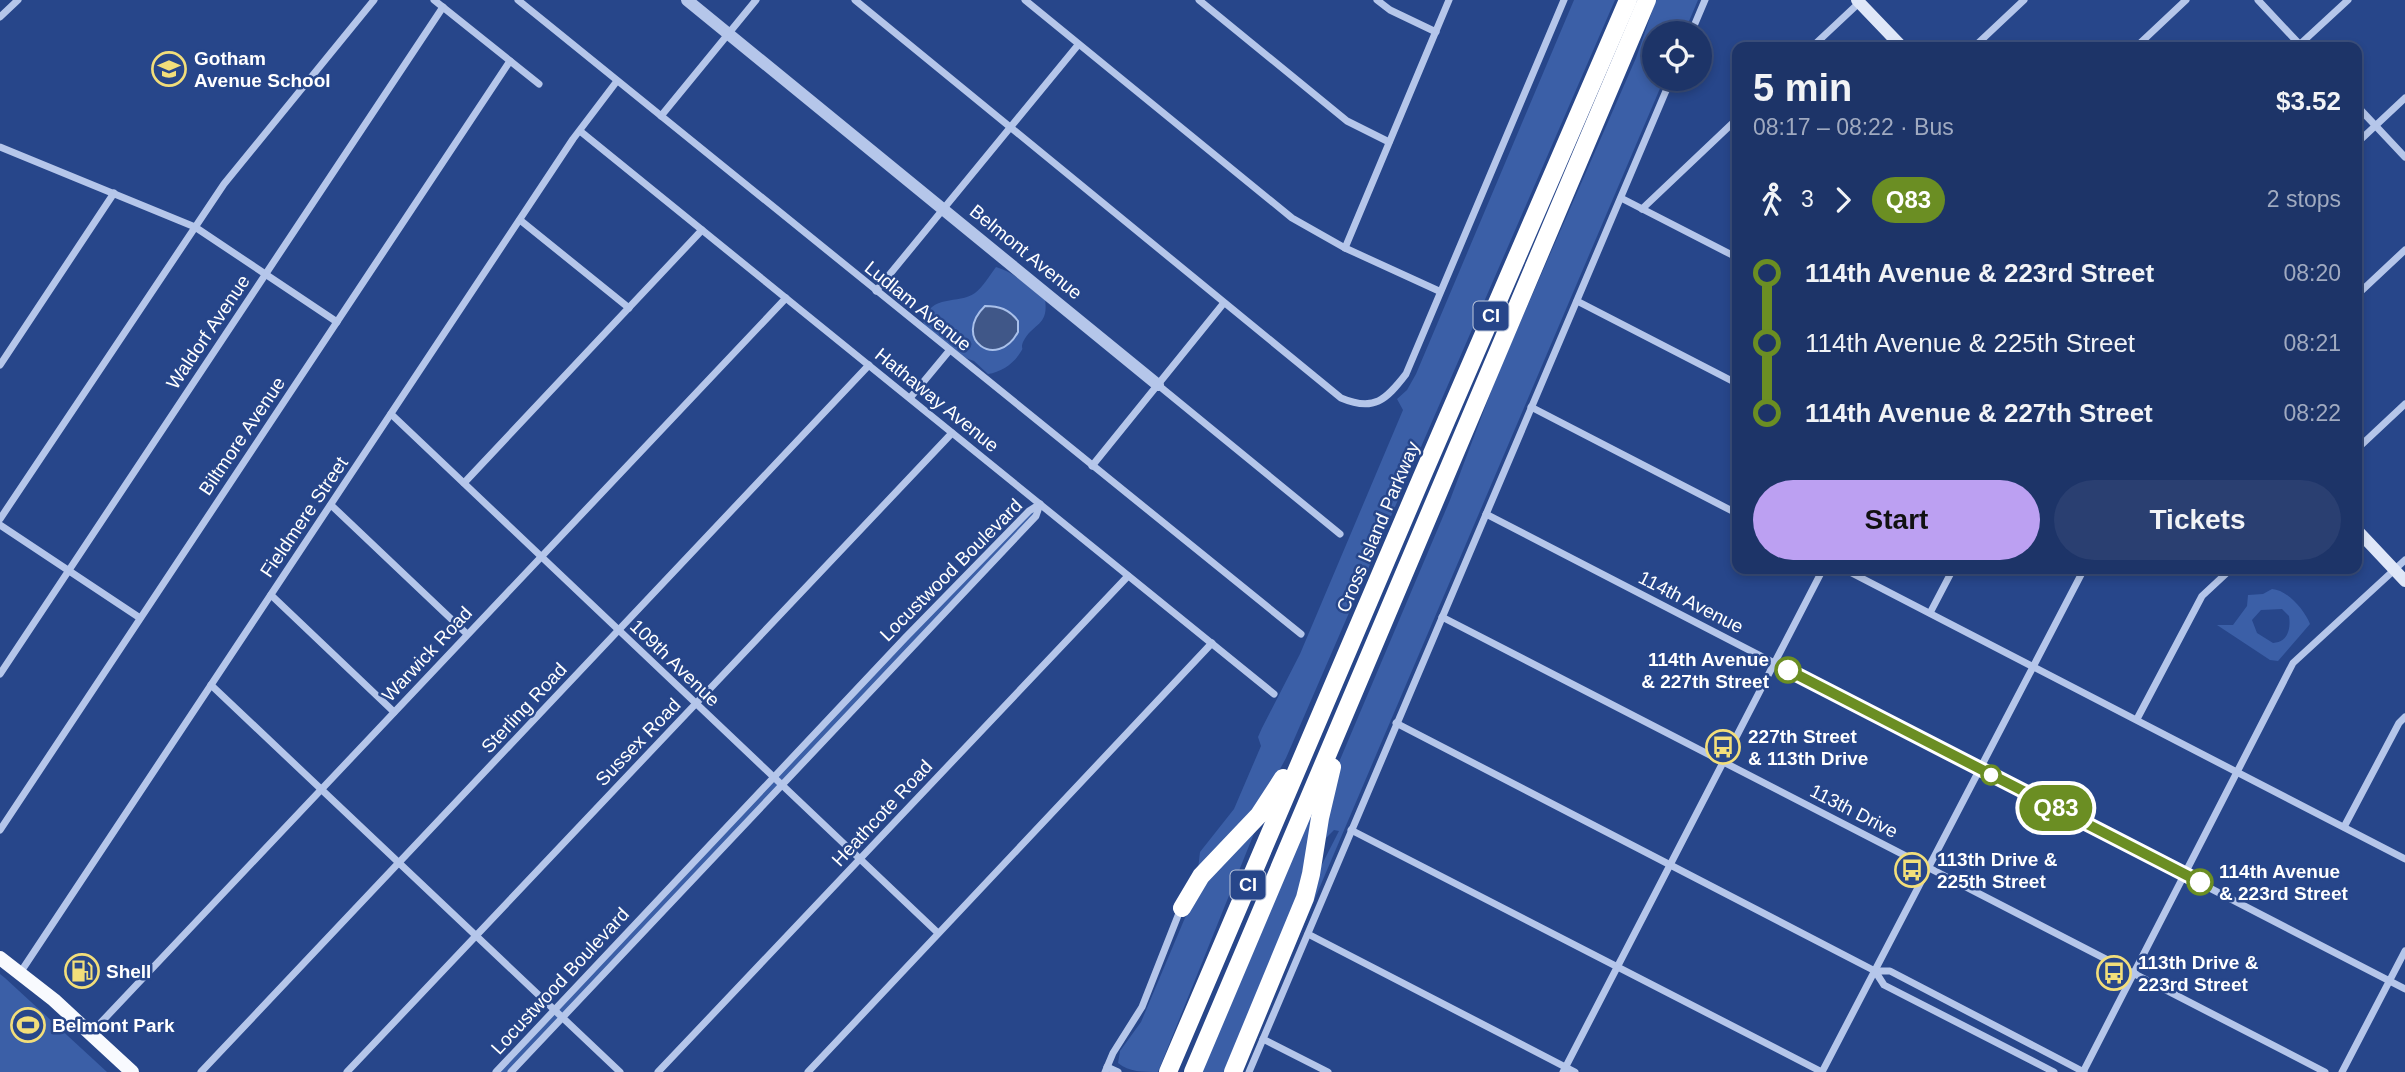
<!DOCTYPE html>
<meta charset="utf-8">
<style>
body{margin:0;font-family:Helvetica,sans-serif;background:#2a3f71;color:#f1f3f6;height:100vh;display:flex;flex-direction:column;font-size:26px;white-space:nowrap}
*{box-sizing:border-box;margin:0}
p{font-size:23px;color:#a0aac0}
.icon{flex:none;width:38px;height:38px;fill:none;stroke:currentColor;stroke-width:2;stroke-linecap:round;stroke-linejoin:round}
.map{position:relative;flex:1;overflow:hidden}
.sheet{position:absolute;left:1732px;top:42px;width:630px;height:532px;display:flex;flex-direction:column;background:#1d3468;border-radius:14px;box-shadow:0 4px 10px #0003,0 0 0 2px #3b4f7c}
.sheet>*{flex:none}
.badge{padding:0 14px;border-radius:23px;font-size:24px;line-height:46px}
.fabs{position:absolute;left:1642px;top:21px;display:grid;gap:14px}
.fabs a{display:grid;place-items:center;width:70px;height:70px;border-radius:50%;background:#1d3468;box-shadow:0 4px 10px #0003,0 0 0 2px #3b4f7c;font-size:35px}
.map>.badge{position:absolute;translate:-50% -50%;box-shadow:0 0 0 4px #fff}
.legs{display:flex;align-items:center;gap:10px;height:77px;padding:0 21px;font-size:23px}
.legs p{margin-inline-start:auto}
.head{display:flex;align-items:center;justify-content:space-between;height:119px;padding:0 21px}
h1{font-size:38px;font-weight:700;line-height:52px}
.primary-button{display:flex;gap:14px;margin-top:auto;padding:14px 21px}
.primary-button a{flex:1;height:80px;border-radius:42px;background:#bca0f2;color:#111;font-size:28px;font-weight:700;line-height:80px;text-align:center}
.primary-button a+a{background:#2a3f71;color:#f1f3f6}
ul{padding:0 21px;list-style:none}
li{display:flex;align-items:center;gap:24px;height:70px;font-size:26px}
li i{display:grid;place-items:center;width:10px;height:100%;margin:0 9px;background:currentColor}
li i::after{content:'';width:18px;height:18px;margin:-9px;border:5px solid;border-radius:50%;background:#1d3468}
li p{margin-inline-start:auto}
li:first-child i{background:linear-gradient(#0000 50%,currentColor 0)}
li:last-child i{background:linear-gradient(currentColor 50%,#0000 0)}
.map>svg:first-child{display:block}
.green{fill:#3b5fa7;fill-rule:evenodd}
.water{fill:#405788;stroke:#a9c0ea;stroke-width:2}
.lines{fill:none;stroke-linecap:round;stroke-linejoin:round}
.minor{stroke:#b5c6ea;stroke-width:7}
.tertiary{stroke:#b5c6ea;stroke-width:12}
.secondary{stroke:#dfe7f8;stroke-width:12}
.primary{stroke:#f8fafe;stroke-width:14}
.motorway{stroke:#fff;stroke-width:18}
.line-1-casing{stroke:#fff;stroke-width:16}
.line-1{stroke:#6b8e23;stroke-width:10}
.stop-1-dot{fill:#fff;stroke:#6b8e23;stroke-width:3.5}
.labels{text-anchor:middle;dominant-baseline:central;stroke-width:5;stroke-linejoin:round;paint-order:stroke}
.shield{fill:#27468a;stroke:#bec8dc;stroke-width:2}
.shield-label{font-size:18px;font-weight:bold;fill:#fff}
.poi-label{font-size:19px;font-weight:bold;fill:#fff;stroke:#27468a;text-anchor:start}
.street-label{font-size:19px;fill:#fff;stroke:#27468a}
.stop-label{font-size:19px;font-weight:bold;fill:#fff;stroke:#27468a;text-anchor:end}
</style>
<div class="map">
<svg width="2405" height="1072" viewBox="0 0 2405 1072">
<rect width="100%" height="100%" fill="#27468a"/>
<g class="green">
<polygon points="1574,0 1615,0 1286,758 1266,795 1198,869 1200,852 1234,809 1261,746 1258,737 1262,728 1300,654 1403,410 1397,399 1407,390 1416,374"/>
<polygon points="1656,0 1698,0 1684,33 1654,33 1654,79 1664,79 1241,1072 1315,878 1339,831 1334,830 1325,839 1334,774 1450,500 1498,373 1636,58"/>
<path d="M996,267C1017,273 1028,288 1045,299C1049,327 1033,322 1023,342C1020,350 1025,346 1020,353C1013,364 1001,372 988,374L974,361L960,356L926,328L923,322C931,293 958,305 975,293C982,288 990,275 996,267Z"/>
<polygon points="1040,504 1036,516 511,1072 496,1072 905,638"/>
<path d="M2272,589C2288,590 2305,611 2310,624L2278,661L2270,660L2217,625H2233L2247,606L2248,595L2263,594ZM2282,609L2289,616C2291,629 2288,642 2273,643L2257,633L2252,620L2261,610Z"/>
<polygon points="1313,808 1313,820 1297,900 1225,1072 1200,1072"/>
<path d="M1257,826L1158,1072C1143,1072 1129,1072 1118,1063L1120,1051L1141,1022L1198,887Z"/>
<polygon points="0,974 5,978 107,1072 0,1072"/>
</g>
<path class="water" d="M985,306C999,306 1009,309 1018,321V332C997,371 951,339 985,306Z"/>
<g class="lines">
<g class="minor">
<polyline points="434,0 539,84"/>
<polyline points="518,0 1301,634"/>
<path d="M855,0L1341,398C1374,412 1386,400 1406,374L1564,0"/>
<polyline points="1025,0 1292,218 1345,248 1439,291"/>
<polyline points="1199,0 1347,121 1389,142"/>
<polyline points="1377,0 1390,10 1436,32"/>
<polyline points="2258,0 2302,47"/>
<polyline points="0,17 18,0"/>
<polyline points="1691,33 1705,0"/>
<polyline points="1812,47 1860,2"/>
<polyline points="1974,47 2024,0"/>
<polyline points="2136,47 2186,0"/>
<polyline points="2297,47 2348,0"/>
<polyline points="2357,106 2405,157"/>
<polyline points="661,116 756,0"/>
<polyline points="580,131 1274,694"/>
<polyline points="2357,143 2405,98"/>
<polyline points="0,147 195,227 337,322"/>
<polyline points="1621,198 1738,258"/>
<polyline points="1642,209 1738,118"/>
<polyline points="520,220 629,308"/>
<polyline points="1345,248 1449,0"/>
<polyline points="876,291 1078,45"/>
<polyline points="2357,295 2405,250"/>
<polyline points="1577,301 1738,384"/>
<polyline points="0,365 114,193"/>
<polyline points="1158,385 1340,534"/>
<polyline points="910,398 949,351"/>
<polyline points="1531,407 1738,514"/>
<polyline points="391,414 938,933"/>
<polyline points="2357,449 2405,404"/>
<polyline points="1092,466 1223,304"/>
<polyline points="464,483 702,230"/>
<polyline points="331,505 467,634"/>
<polyline points="1486,514 2405,989"/>
<polyline points="0,519 224,184 374,0"/>
<polyline points="0,525 140,618"/>
<polyline points="1844,569 2405,859"/>
<polyline points="271,595 394,712"/>
<polyline points="1930,613 1953,569"/>
<polyline points="1442,617 2325,1072"/>
<polyline points="0,674 443,7"/>
<polyline points="211,685 620,1072"/>
<polyline points="2137,719 2202,596 2231,569"/>
<polyline points="1396,723 1875,971"/>
<polyline points="2344,827 2399,723 2405,717"/>
<polyline points="0,830 510,61"/>
<polyline points="1351,830 1822,1072 2084,569"/>
<polyline points="1308,934 1575,1072"/>
<polyline points="20,973 573,139 617,81"/>
<polyline points="91,1033 786,298"/>
<polyline points="1263,1039 1328,1072"/>
<polyline points="1107,1067 1118,1072"/>
<polyline points="201,1072 869,365"/>
<polyline points="347,1072 952,433"/>
<polyline points="496,1072 905,638 1029,511 1040,504"/>
<polyline points="511,1072 1036,516 1040,504"/>
<polyline points="658,1072 1128,576"/>
<polyline points="808,1072 1212,643"/>
<polyline points="1105,1072 1113,1053 1142,1007 1181,908"/>
<polyline points="1249,1072 1671,79"/>
<polyline points="1563,1072 1823,569"/>
<polyline points="2054,1072 1884,985 1875,971 1890,971 2084,1072"/>
<polyline points="2083,1072 2293,663 2405,560"/>
<polyline points="2342,1072 2405,951"/>
</g>
<polyline class="tertiary" points="687,0 1158,385"/>
<g class="secondary">
<polyline points="1857,0 1902,47"/>
<polyline points="2357,530 2405,581"/>
</g>
<polyline class="primary" points="0,958 54,1000 132,1072"/>
<g class="motorway">
<polyline points="1182,908 1201,876 1259,815 1283,778"/>
<polyline points="1168,1072 1421,479 1628,0"/>
<polyline points="1193,1072 1647,0"/>
<polyline points="1233,1072 1305,898 1311,874 1320,818 1332,767"/>
</g>
</g>
<g class="lines">
<g class="line-1-casing">
<polyline id="line-1" points="1788,670 2200,882"/>
</g>
<use href="#line-1" class="line-1"/>
</g>
<defs>
<g id="school-ring" transform="scale(1.75)"><circle r="9.5" fill="#27468a" stroke="#f2de7a" stroke-width="1.5"/><path d="M0-5L7-2L0 1L-7-2ZM-4 1L0 2.5L4 1V4Q0 6-4 4Z" fill="#f2de7a"/></g>
<g id="bus-ring" transform="scale(1.75)"><circle r="9.5" fill="#27468a" stroke="#f2de7a" stroke-width="1.5"/><path d="M-5-6H5V4H4V6H2V4H-2V6H-4V4H-5ZM-3.5-4V0h7V-4ZM-3.5 1.2v1.5H-2V1.2ZM2 1.2v1.5H3.5V1.2Z" fill="#f2de7a"/></g>
<g id="fuel-ring" transform="scale(1.75)"><circle r="9.5" fill="#27468a" stroke="#f2de7a" stroke-width="1.5"/><path d="M-5.5-6h7V0h2V4h1.3V-2.5L3-4.5l.8-.8L6-3V5H2.5V1h-1V6h-7ZM-4.2-4.7v3.2H.2V-4.7Z" fill="#f2de7a"/></g>
<g id="stadium-ring" transform="scale(1.75)"><circle r="9.5" fill="#27468a" stroke="#f2de7a" stroke-width="1.5"/><path d="M0-5a6.5 5 0 1 0 0 10a6.5 5 0 1 0 0-10ZM-3.5-1.8h7v3.6h-7Z" fill="#f2de7a"/></g>
</defs>
<g fill-rule="evenodd">
<use href="#school-ring" x="169" y="69"/>
<use href="#bus-ring" x="1723" y="747"/>
<use href="#bus-ring" x="1912" y="870"/>
<use href="#fuel-ring" x="82" y="971"/>
<use href="#bus-ring" x="2114" y="973"/>
<use href="#stadium-ring" x="28" y="1025"/>
</g>
<g class="stop-1-dot">
<circle cx="1788" cy="670" r="12"/>
<circle cx="1991" cy="775" r="9"/>
<circle cx="2200" cy="882" r="12"/>
</g>
<g class="labels">
<g class="shield">
<rect x="1473.5" y="301.5" width="35" height="29" rx="5"/>
<rect x="1230.5" y="870.5" width="35" height="29" rx="5"/>
</g>
<g class="shield-label">
<text x="1491" y="316">CI</text>
<text x="1248" y="885">CI</text>
</g>
<g class="poi-label">
<text x="194" y="58">Gotham<tspan x="194" dy="22">Avenue School</tspan></text>
<text x="1748" y="736">227th Street<tspan x="1748" dy="22">&amp; 113th Drive</tspan></text>
<text x="1937" y="859">113th Drive &amp;<tspan x="1937" dy="22">225th Street</tspan></text>
<text x="2138" y="962">113th Drive &amp;<tspan x="2138" dy="22">223rd Street</tspan></text>
<text x="106" y="971">Shell</text>
<text x="52" y="1025">Belmont Park</text>
</g>
<g class="street-label">
<text transform="translate(1026 252) rotate(39)">Belmont Avenue</text>
<text transform="translate(918 306) rotate(39)">Ludlam Avenue</text>
<text transform="translate(208 332) rotate(-56)">Waldorf Avenue</text>
<text transform="translate(937 400) rotate(39)">Hathaway Avenue</text>
<text transform="translate(242 436) rotate(-56)">Biltmore Avenue</text>
<text transform="translate(304 517) rotate(-56)">Fieldmere Street</text>
<text transform="translate(1378 527) rotate(-67)">Cross Island Parkway</text>
<text transform="translate(951 570) rotate(-45)">Locustwood Boulevard</text>
<text transform="translate(1691 602) rotate(27)">114th Avenue</text>
<text transform="translate(427 654) rotate(-47)">Warwick Road</text>
<text transform="translate(675 663) rotate(44)">109th Avenue</text>
<text transform="translate(524 708) rotate(-47)">Sterling Road</text>
<text transform="translate(638 742) rotate(-46)">Sussex Road</text>
<text transform="translate(1854 811) rotate(27)">113th Drive</text>
<text transform="translate(882 813) rotate(-47)">Heathcote Road</text>
<text transform="translate(560 981) rotate(-47)">Locustwood Boulevard</text>
</g>
<g class="stop-label">
<text x="1769" y="659">114th Avenue<tspan x="1769" dy="22">&amp; 227th Street</tspan></text>
<text x="2219" y="871" text-anchor="start">114th Avenue<tspan x="2219" dy="22">&amp; 223rd Street</tspan></text>
</g>
</g>
</svg>
<div class="fabs">
<a><svg class="icon" aria-label="locate" viewBox="0 0 24 24"><circle cx="12" cy="12" r="6"/><path d="M12 2v4M12 18v4M2 12h4M18 12h4"/></svg></a>
</div>
<b class="badge" style="left:2056px;top:808px;background:#6b8e23;color:#fff">Q83</b>
<section class="sheet">
<div class="head"><div><h1>5 min</h1><p>08:17 – 08:22 · Bus</p></div><b>$3.52</b></div>
<div class="legs"><svg class="icon" aria-label="walk" viewBox="0 0 24 24"><circle cx="13" cy="4" r="2"/><path d="M13 8l-2 6 4 7M11 14l-3 7M7 12l3-4h3l4 4"/></svg>3<svg class="icon" aria-label="forward" viewBox="0 0 24 24"><path d="M9 5l7 7-7 7"/></svg><b class="badge" style="background:#6b8e23;color:#fff">Q83</b><p>2 stops</p></div>
<ul>
<li><i style="color:#6b8e23"></i><b>114th Avenue &amp; 223rd Street</b><p>08:20</p></li>
<li><i style="color:#6b8e23"></i><span>114th Avenue &amp; 225th Street</span><p>08:21</p></li>
<li><i style="color:#6b8e23"></i><b>114th Avenue &amp; 227th Street</b><p>08:22</p></li>
</ul>
<div class="primary-button"><a>Start</a><a>Tickets</a></div>
</section>
</div>
